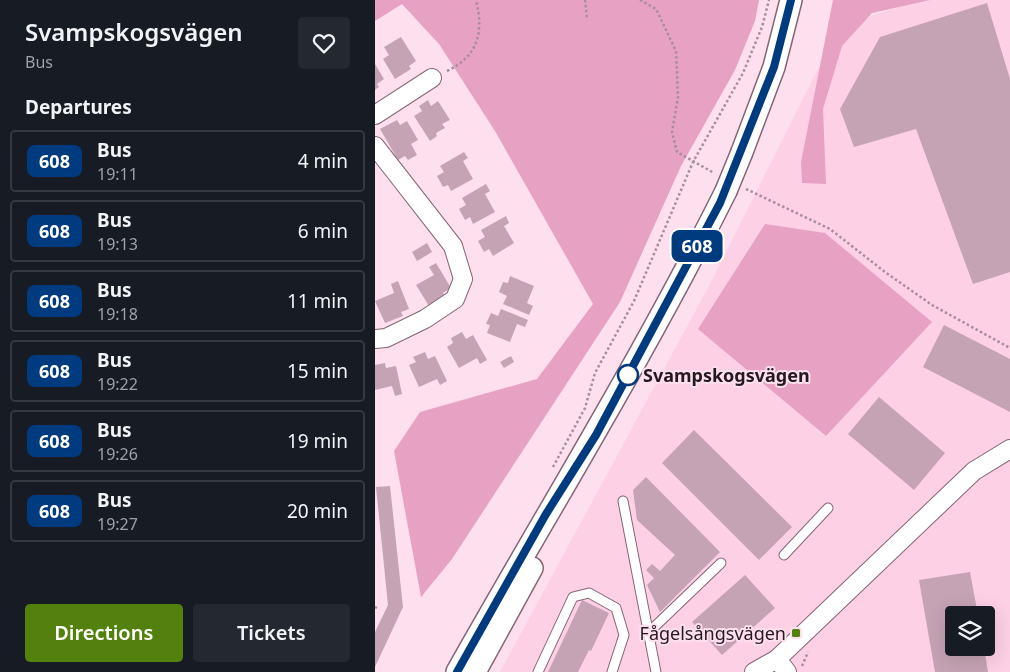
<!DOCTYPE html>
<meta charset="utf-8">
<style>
body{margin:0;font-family:"Noto Sans",sans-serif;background:#242831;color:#f1f3f6;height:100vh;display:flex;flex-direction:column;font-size:19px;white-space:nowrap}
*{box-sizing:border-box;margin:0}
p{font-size:16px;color:#9ea1a6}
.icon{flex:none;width:28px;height:28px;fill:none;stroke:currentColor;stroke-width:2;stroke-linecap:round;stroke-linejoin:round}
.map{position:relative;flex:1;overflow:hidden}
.side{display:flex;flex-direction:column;background:#171b24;width:375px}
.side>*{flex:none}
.badge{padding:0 10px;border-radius:8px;font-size:18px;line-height:32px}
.buttons{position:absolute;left:570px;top:606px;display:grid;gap:10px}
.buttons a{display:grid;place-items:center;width:50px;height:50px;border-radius:5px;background:#171b24;box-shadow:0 5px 20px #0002;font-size:25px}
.map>.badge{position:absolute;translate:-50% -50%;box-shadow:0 0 0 2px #fff}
h2{padding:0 25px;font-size:19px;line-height:45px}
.round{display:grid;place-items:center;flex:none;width:52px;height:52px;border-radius:5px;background:#242831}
.headline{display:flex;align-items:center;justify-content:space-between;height:85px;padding:0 25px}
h1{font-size:24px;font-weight:600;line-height:38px}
.button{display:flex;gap:10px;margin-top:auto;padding:10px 25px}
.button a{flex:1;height:58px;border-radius:5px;background:#53810d;color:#fff;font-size:20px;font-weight:600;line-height:58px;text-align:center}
.button a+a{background:#242831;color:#f1f3f6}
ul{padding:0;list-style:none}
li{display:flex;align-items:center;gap:15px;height:62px;margin:0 10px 8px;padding:0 15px;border:2px solid #363941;border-radius:5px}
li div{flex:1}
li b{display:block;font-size:19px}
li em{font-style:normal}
li .badge{min-width:55px;font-weight:700;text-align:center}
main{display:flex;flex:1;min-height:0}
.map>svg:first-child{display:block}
.built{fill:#fdd0e5;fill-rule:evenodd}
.green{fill:#e6a1c3}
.building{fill:#c6a3b4}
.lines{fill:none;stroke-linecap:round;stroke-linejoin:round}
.service-casing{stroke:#856574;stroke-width:11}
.minor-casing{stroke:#856574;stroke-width:20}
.tertiary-casing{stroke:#856574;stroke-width:24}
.path{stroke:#a68f9a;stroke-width:2.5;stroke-dasharray:2.5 2.5;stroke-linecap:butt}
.service{stroke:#fff;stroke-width:9}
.minor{stroke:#fff;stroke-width:18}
.tertiary{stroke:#fff;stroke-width:21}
.tertiary-bridge-casing{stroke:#856574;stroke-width:24;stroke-linecap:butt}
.tertiary-bridge{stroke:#fff;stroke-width:21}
.line-casing{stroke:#fff;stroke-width:11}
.line{stroke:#003b80;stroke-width:8}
.stop-dot{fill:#fff;stroke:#003b80;stroke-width:2.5}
.poi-dot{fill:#53810d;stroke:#fddfed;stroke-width:2}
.labels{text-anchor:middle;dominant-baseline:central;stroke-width:4;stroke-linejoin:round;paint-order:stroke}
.stop-label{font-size:18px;font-weight:bold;fill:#25181f;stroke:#fddfed;text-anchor:start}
.poi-label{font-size:18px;fill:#25181f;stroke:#fddfed;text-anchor:end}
</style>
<main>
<section class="side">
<div class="headline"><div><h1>Svampskogsvägen</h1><p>Bus</p></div><a class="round"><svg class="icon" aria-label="heart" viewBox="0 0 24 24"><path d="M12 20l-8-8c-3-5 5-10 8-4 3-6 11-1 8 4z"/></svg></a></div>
<h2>Departures</h2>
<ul>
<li><span class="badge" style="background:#003b80;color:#fff">608</span><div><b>Bus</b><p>19:11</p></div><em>4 min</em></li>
<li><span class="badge" style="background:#003b80;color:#fff">608</span><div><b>Bus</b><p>19:13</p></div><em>6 min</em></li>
<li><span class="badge" style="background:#003b80;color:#fff">608</span><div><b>Bus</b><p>19:18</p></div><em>11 min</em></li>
<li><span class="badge" style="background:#003b80;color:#fff">608</span><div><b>Bus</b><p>19:22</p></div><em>15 min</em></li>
<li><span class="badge" style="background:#003b80;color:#fff">608</span><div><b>Bus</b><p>19:26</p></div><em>19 min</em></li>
<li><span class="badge" style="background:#003b80;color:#fff">608</span><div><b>Bus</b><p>19:27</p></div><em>20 min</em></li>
</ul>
<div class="button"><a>Directions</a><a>Tickets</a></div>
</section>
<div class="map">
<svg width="635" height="672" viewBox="0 0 635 672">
<rect width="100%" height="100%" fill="#fddfed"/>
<path class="built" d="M545,0H635V672H125L335,284L464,27ZM579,615H611V648H579Z"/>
<g class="green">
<polygon points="0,0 384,0 380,21 360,70 306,166 245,302 77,559 46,597 19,451 45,412 162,379 218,304 120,131 64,44 27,4 0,21"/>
<polygon points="458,0 555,0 497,13 467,46 448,109 451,184 427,183 426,162"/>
<polygon points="390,224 450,233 557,322 451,436 323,329"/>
</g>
<g class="building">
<polygon points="612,3 635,79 635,272 598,284 541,129 479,147 465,109 505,37"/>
<polygon points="26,37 41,61 34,66 36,69 20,79 8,59 14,55 9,47"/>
<polygon points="0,64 9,79 2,84 4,87 0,90"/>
<polygon points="53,100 56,106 63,101 75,120 67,124 70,128 61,133 62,136 55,141 39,116 47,111 44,106"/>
<polygon points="22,120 25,125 32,121 43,140 36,144 42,155 33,160 30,156 23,160 5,129"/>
<polygon points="89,152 93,158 88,161 98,179 76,191 73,185 68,187 62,176 69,172 65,166"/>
<polygon points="111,184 115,191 110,194 120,212 98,224 95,217 90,220 84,209 91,205 87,198"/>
<polygon points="131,216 134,223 129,226 139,243 118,256 114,249 109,252 103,241 110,237 106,230"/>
<polygon points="52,243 57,252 42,261 37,252"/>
<polygon points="61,263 76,288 68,293 71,296 54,306 41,285 59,275 54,267"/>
<polygon points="135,276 159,286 152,303 158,306 154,315 128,304 132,296 124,292 128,282 133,283"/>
<polygon points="23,281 34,309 26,312 28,316 10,323 0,301 19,293 16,284"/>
<polygon points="126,309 153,320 150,327 142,324 135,342 112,333 115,325 111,324 116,313 123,316"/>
<polygon points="569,325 635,359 635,412 548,367"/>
<polygon points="87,332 91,339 98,335 112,360 105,364 102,358 84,368 72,347 78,343 76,338"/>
<polygon points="50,352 53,359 60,356 72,381 65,385 62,379 44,387 34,365 41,362 38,357"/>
<polygon points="136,356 139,362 129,368 125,362"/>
<polygon points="10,363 11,368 21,366 27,394 20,396 17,386 0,390 0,365"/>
<polygon points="504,397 570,453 539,490 473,434"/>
<polygon points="319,430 417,527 384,560 287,463"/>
<polygon points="271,477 345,552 285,612 272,585 279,578 271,570 277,564 285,571 300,555 262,520 258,490"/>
<polygon points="15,486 28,607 0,667 0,632 13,605 1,487"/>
<polygon points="595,572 603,615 579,615 579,648 609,648 613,672 560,672 544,580"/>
<polygon points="370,575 400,608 347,655 317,622"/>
<polygon points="207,600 234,613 216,651 214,650 203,672 173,672"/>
</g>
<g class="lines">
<g class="service-casing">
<g id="service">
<polyline points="248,501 281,672"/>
<polyline points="409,555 453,508"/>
<polyline points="274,632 346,563"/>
<polyline points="163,672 198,597 214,593 241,608 249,635 237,672"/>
</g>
</g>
<g class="minor-casing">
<g id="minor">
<polyline points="0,115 57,78"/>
<polyline points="0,146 78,246 88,279 80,299 50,319 11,338 0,339"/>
<polyline points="402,659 412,672"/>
<polyline points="379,672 402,659 599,471 635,449"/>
</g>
</g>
<g class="tertiary-casing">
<g id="tertiary">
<polyline points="367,152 399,67 416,0"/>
<path d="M82,672C172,512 269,356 351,191"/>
<polyline points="100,672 157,568"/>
</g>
</g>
<g class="path">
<polyline points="210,0 212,18"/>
<polyline points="265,0 281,9 301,51 303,97 297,132 302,152 339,173"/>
<path d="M72,71C103,56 109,33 101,0"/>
<polyline points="371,189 455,229 510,272 557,305 635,348"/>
<polyline points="178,467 210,408 220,373 259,301 318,162 368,73 387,27 394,0"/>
<polyline points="0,607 2,608"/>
<polyline points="427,666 433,652"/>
</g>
<use href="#service" class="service"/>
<use href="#minor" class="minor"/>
<use href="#tertiary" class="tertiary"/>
<g class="tertiary-bridge-casing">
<polyline id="tertiary-bridge" points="351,191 367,152"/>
</g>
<use href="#tertiary-bridge" class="tertiary-bridge"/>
</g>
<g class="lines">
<g class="line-casing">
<polyline id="line" points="82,672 171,514 221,435 345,203 399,67 416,0"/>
</g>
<use href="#line" class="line"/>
</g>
<circle class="stop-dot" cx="253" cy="375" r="10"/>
<rect class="poi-dot" x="416" y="628" width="10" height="10" rx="2.5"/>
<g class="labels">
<g class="stop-label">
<text x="268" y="375">Svampskogsvägen</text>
</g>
<g class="poi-label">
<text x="411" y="633">Fågelsångsvägen</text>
</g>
</g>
</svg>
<div class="buttons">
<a><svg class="icon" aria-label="layers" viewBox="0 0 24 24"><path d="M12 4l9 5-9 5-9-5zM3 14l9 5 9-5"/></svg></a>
</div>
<b class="badge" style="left:322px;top:246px;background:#003b80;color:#fff">608</b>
</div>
</main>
